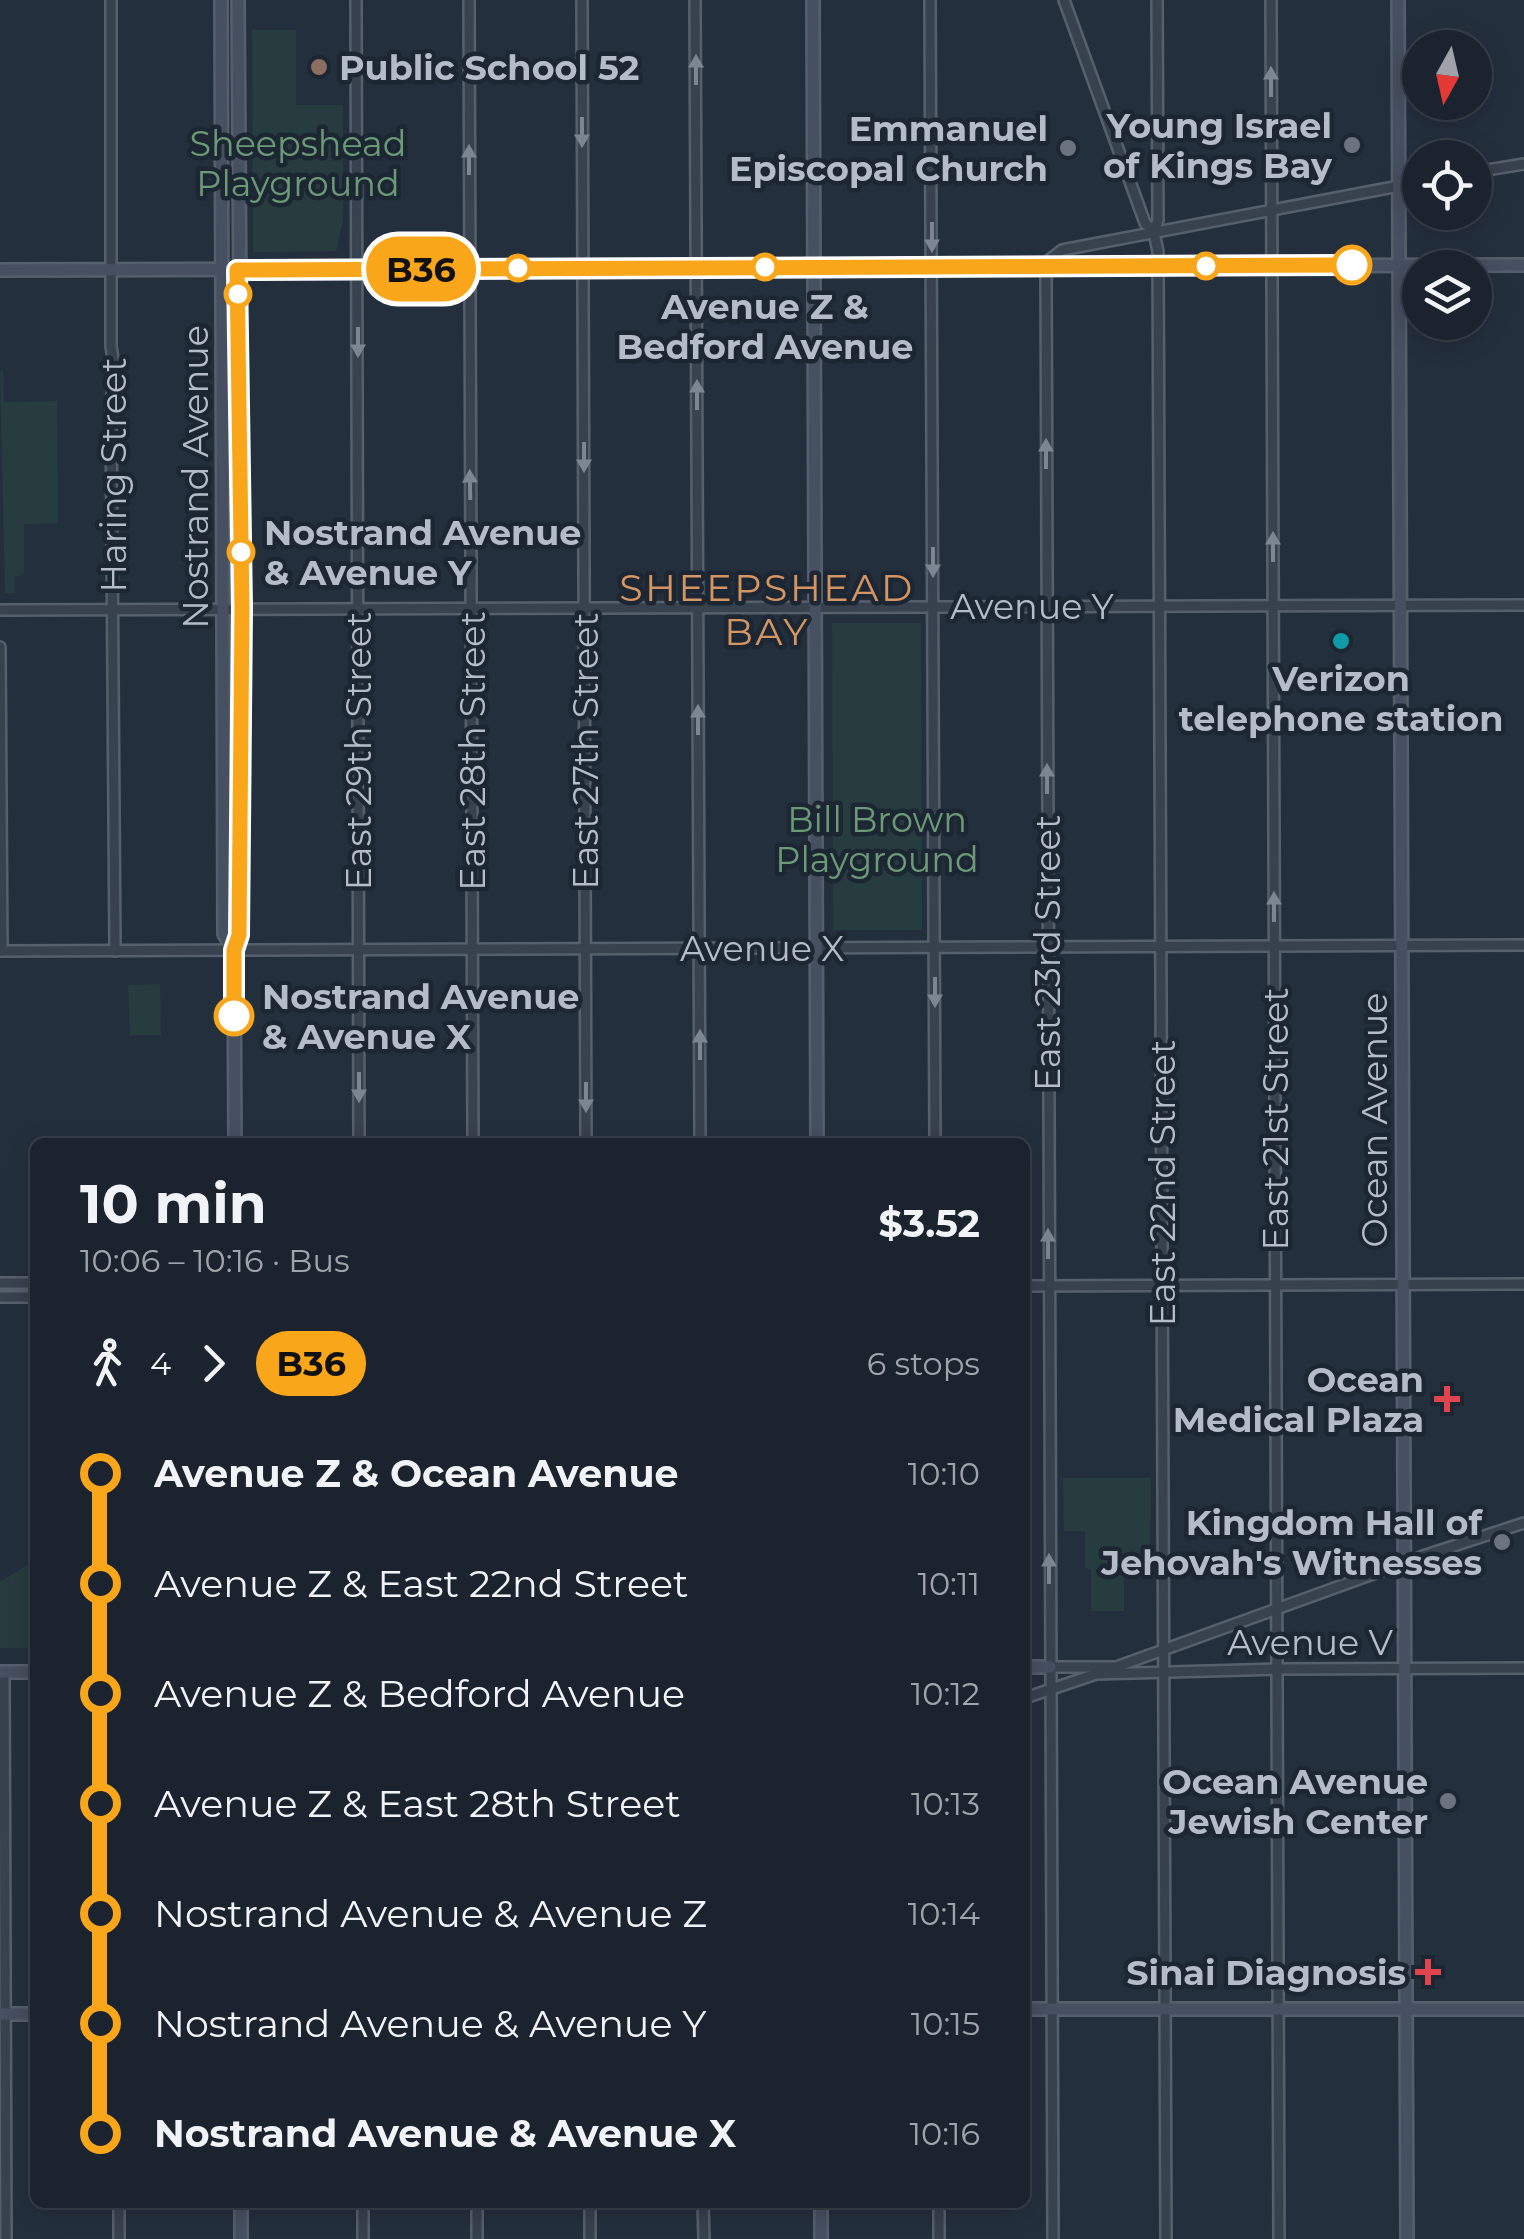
<!DOCTYPE html>
<meta charset="utf-8">
<style>
body{margin:0;font-family:Montserrat,sans-serif;background:#242b36;color:#f1f3f6;height:100vh;display:flex;flex-direction:column;font-size:38px;white-space:nowrap}
*{box-sizing:border-box;margin:0}
p{font-size:32px;color:#a0a4aa}
.icon{flex:none;width:55px;height:55px;fill:none;stroke:currentColor;stroke-width:2;stroke-linecap:round;stroke-linejoin:round}
.map{position:relative;flex:1;overflow:hidden}
.details{position:absolute;left:30px;top:1138px;width:1000px;height:1070px;display:flex;flex-direction:column;background:#1b232e;border-radius:15px;box-shadow:0 5px 25px #0003,0 0 0 2px #39404a}
.details>*{flex:none}
.badge{padding:0 20px;border-radius:32px;font-size:35px;line-height:65px}
.needle{width:65px;rotate:188deg}
.tools{position:absolute;left:1402px;top:30px;display:grid;gap:20px}
.tools a{display:grid;place-items:center;width:90px;height:90px;border-radius:50%;background:#1b232e;box-shadow:0 5px 25px #0003,0 0 0 2px #39404a;font-size:50px}
.map>.badge{position:absolute;translate:-50% -50%;box-shadow:0 0 0 5px #fff}
.legs{display:flex;align-items:center;gap:15px;height:110px;padding:0 50px;font-size:32px}
.legs p{margin-inline-start:auto}
.headline{display:flex;align-items:center;justify-content:space-between;height:170px;padding:0 50px}
h1{font-size:55px;font-weight:700;line-height:75px}
ul{padding:0 50px;list-style:none}
li{display:flex;align-items:center;gap:35px;height:110px;font-size:38px}
li i{display:grid;place-items:center;width:15px;height:100%;margin:0 12px;background:currentColor}
li i::after{content:'';width:25px;height:25px;margin:-12px;border:8px solid;border-radius:50%;background:#1b232e}
li p{margin-inline-start:auto}
li:first-child i{background:linear-gradient(#0000 50%,currentColor 0)}
li:last-child i{background:linear-gradient(currentColor 50%,#0000 0)}
.map>svg:first-child{display:block}
.green{fill:#263c3f}
.lines{fill:none;stroke-linecap:round;stroke-linejoin:round}
.street-casing{stroke:#565f6c;stroke-width:14}
.secondary-casing{stroke:#565f6c;stroke-width:16}
.street{stroke:#38414e;stroke-width:9}
.secondary{stroke:#465061;stroke-width:11}
.oneway{fill:#7c8592}
.line-1-casing{stroke:#fff;stroke-width:22}
.line-1{stroke:#faa61a;stroke-width:15}
.education-dot{fill:#8d6e63;stroke:#1d2633;stroke-width:4}
.worship-dot{fill:#6b7280;stroke:#1d2633;stroke-width:4}
.stop-1-dot{fill:#fff;stroke:#faa61a;stroke-width:5}
.culture-dot{fill:#0f9aa8;stroke:#1d2633;stroke-width:4}
.health-dot{fill:#e0444e;stroke:#1d2633;stroke-width:4}
.labels{text-anchor:middle;dominant-baseline:central;stroke-width:9;stroke-linejoin:round;paint-order:stroke}
.poi-label{font-size:35px;font-weight:bold;fill:#b4bcc9;stroke:#1d2633;text-anchor:end}
.park-label{font-size:35px;fill:#6b9a76;stroke:#1d2633}
.stop-label{font-size:35px;font-weight:bold;fill:#b4bcc9;stroke:#1d2633;text-anchor:start}
.street-label{font-size:35px;fill:#b4bcc9;stroke:#1d2633}
.neighbourhood-label{font-size:38px;letter-spacing:2.5px;fill:#d59563;stroke:#1d2633}
</style>
<div class="map">
<svg width="1524" height="2239" viewBox="0 0 1524 2239">
<rect width="100%" height="100%" fill="#242f3e"/>
<g class="green">
<polygon points="252,30 296,30 296,105 343,105 343,221 336,251 253,252"/>
<polygon points="0,371 3,371 4,402 57,401 58,523 24,524 24,575 15,576 15,593 5,593"/>
<polygon points="832,623 921,623 922,930 833,930"/>
<polygon points="160,984 161,1035 130,1035 128,985"/>
<polygon points="1063,1478 1151,1478 1150,1568 1124,1569 1124,1611 1091,1611 1091,1569 1085,1568 1085,1531 1064,1531"/>
<polygon points="35,1560 35,1648 0,1648 0,1582"/>
</g>
<g class="lines">
<g class="street-casing">
<g id="street">
<polyline points="111,0 111,346 115,373 111,403 115,951"/>
<polyline points="356,0 359,1142"/>
<polyline points="469,0 473,1142"/>
<polyline points="582,0 586,1142"/>
<polyline points="695,0 700,1142"/>
<polyline points="930,0 935,1142"/>
<polyline points="1064,0 1145,223 1154,232 1158,252 1166,2239"/>
<polyline points="1271,0 1279,2239"/>
<polyline points="1475,172 1524,164"/>
<polyline points="1154,232 1158,220 1157,0"/>
<polyline points="0,610 1524,605"/>
<polyline points="0,647 2,951"/>
<polyline points="0,951 1524,945"/>
<polyline points="0,1283 35,1283"/>
<polyline points="1025,1286 1524,1284"/>
<polyline points="0,1297 35,1297"/>
<polyline points="1050,1667 1116,1667 1423,1556 1524,1523"/>
<polyline points="4,1672 6,2239"/>
<polyline points="1025,1698 1096,1674 1277,1669 1524,1668"/>
<polyline points="119,2202 119,2239"/>
<polyline points="363,2202 363,2239"/>
<polyline points="477,2202 477,2239"/>
<polyline points="590,2202 590,2239"/>
<polyline points="703,2202 704,2239"/>
<polyline points="939,2202 939,2239"/>
<polyline points="1053,2239 1046,267 1049,260 1062,250 1420,182"/>
</g>
</g>
<g class="secondary-casing">
<g id="secondary">
<polyline points="221,0 224,934 234,951"/>
<polyline points="813,0 817,1142"/>
<polyline points="1398,0 1407,2239"/>
<polyline points="0,270 1524,265"/>
<polyline points="235,1142 234,951 239,935 242,609 238,0"/>
<polyline points="1025,1667 1050,1667"/>
<polyline points="0,1672 35,1672"/>
<polyline points="1025,2009 1524,2009"/>
<polyline points="0,2014 35,2014"/>
<polyline points="241,2202 241,2239"/>
<polyline points="821,2202 821,2239"/>
</g>
</g>
<use href="#street" class="street"/>
<use href="#secondary" class="secondary"/>
</g>
<defs><path id="oneway-solid" d="M-6-.8H1V-3.2L6.5 0L1 3.2V.8H-6Z" transform="scale(2.5)"/></defs>
<g class="oneway">
<use href="#oneway-solid" transform="translate(696 70) rotate(-90)"/>
<use href="#oneway-solid" transform="translate(1271 82) rotate(-90)"/>
<use href="#oneway-solid" transform="translate(582 132) rotate(90)"/>
<use href="#oneway-solid" transform="translate(469 160) rotate(-90)"/>
<use href="#oneway-solid" transform="translate(932 237) rotate(90)"/>
<use href="#oneway-solid" transform="translate(358 342) rotate(90)"/>
<use href="#oneway-solid" transform="translate(697 395) rotate(-90)"/>
<use href="#oneway-solid" transform="translate(1046 454) rotate(-90)"/>
<use href="#oneway-solid" transform="translate(584 457) rotate(90)"/>
<use href="#oneway-solid" transform="translate(470 485) rotate(-91)"/>
<use href="#oneway-solid" transform="translate(1273 547) rotate(-90)"/>
<use href="#oneway-solid" transform="translate(933 562) rotate(90)"/>
<use href="#oneway-solid" transform="translate(698 720) rotate(-90)"/>
<use href="#oneway-solid" transform="translate(1047 779) rotate(-90)"/>
<use href="#oneway-solid" transform="translate(1274 907) rotate(-90)"/>
<use href="#oneway-solid" transform="translate(935 992) rotate(90)"/>
<use href="#oneway-solid" transform="translate(700 1045) rotate(-90)"/>
<use href="#oneway-solid" transform="translate(359 1087) rotate(90)"/>
<use href="#oneway-solid" transform="translate(586 1097) rotate(90)"/>
<use href="#oneway-solid" transform="translate(1048 1244) rotate(-90)"/>
<use href="#oneway-solid" transform="translate(1049 1569) rotate(-90)"/>
</g>
<g class="lines">
<g class="line-1-casing">
<polyline id="line-1" points="234,1016 234,950 239,935 242,609 237,270 1352,265"/>
</g>
<use href="#line-1" class="line-1"/>
</g>
<circle class="education-dot" cx="319" cy="67" r="10"/>
<g class="worship-dot">
<circle cx="1352" cy="145" r="10"/>
<circle cx="1068" cy="148" r="10"/>
<circle cx="1502" cy="1542" r="10"/>
<circle cx="1448" cy="1801" r="10"/>
</g>
<g class="stop-1-dot">
<circle cx="1352" cy="265" r="18"/>
<circle cx="1206" cy="266" r="12"/>
<circle cx="765" cy="267" r="12"/>
<circle cx="518" cy="268" r="12"/>
<circle cx="238" cy="294" r="12"/>
<circle cx="241" cy="552" r="12"/>
<circle cx="234" cy="1016" r="18"/>
</g>
<circle class="culture-dot" cx="1341" cy="641" r="10"/>
<g class="health-dot">
<path d="M1442 1384h10v10h10v10h-10v10h-10v-10h-10v-10h10z"/>
<path d="M1423 1957h10v10h10v10h-10v10h-10v-10h-10v-10h10z"/>
</g>
<g class="labels">
<g class="poi-label">
<text x="339" y="67" text-anchor="start">Public School 52</text>
<text x="1332" y="125">Young Israel<tspan x="1332" dy="40">of Kings Bay</tspan></text>
<text x="1048" y="128">Emmanuel<tspan x="1048" dy="40">Episcopal Church</tspan></text>
<text x="1341" y="678" text-anchor="middle">Verizon<tspan x="1341" dy="40">telephone station</tspan></text>
<text x="1424" y="1379">Ocean<tspan x="1424" dy="40">Medical Plaza</tspan></text>
<text x="1482" y="1522">Kingdom Hall of<tspan x="1482" dy="40">Jehovah's Witnesses</tspan></text>
<text x="1428" y="1781">Ocean Avenue<tspan x="1428" dy="40">Jewish Center</tspan></text>
<text x="1406" y="1972">Sinai Diagnosis</text>
</g>
<g class="park-label">
<text x="298" y="143">Sheepshead<tspan x="298" dy="40">Playground</tspan></text>
<text x="877" y="819">Bill Brown<tspan x="877" dy="40">Playground</tspan></text>
</g>
<g class="stop-label">
<text x="765" y="306" text-anchor="middle">Avenue Z &amp;<tspan x="765" dy="40">Bedford Avenue</tspan></text>
<text x="264" y="532">Nostrand Avenue<tspan x="264" dy="40">&amp; Avenue Y</tspan></text>
<text x="262" y="996">Nostrand Avenue<tspan x="262" dy="40">&amp; Avenue X</tspan></text>
</g>
<g class="street-label">
<text transform="translate(113 475) rotate(-90)">Haring Street</text>
<text transform="translate(195 477) rotate(-90)">Nostrand Avenue</text>
<text x="1032" y="606">Avenue Y</text>
<text transform="translate(358 751) rotate(-90)">East 29th Street</text>
<text transform="translate(472 751) rotate(-90)">East 28th Street</text>
<text transform="translate(585 751) rotate(-90)">East 27th Street</text>
<text x="762" y="948">Avenue X</text>
<text transform="translate(1047 953) rotate(-90)">East 23rd Street</text>
<text transform="translate(1275 1119) rotate(-90)">East 21st Street</text>
<text transform="translate(1374 1120) rotate(-90)">Ocean Avenue</text>
<text transform="translate(1162 1183) rotate(-90)">East 22nd Street</text>
<text x="1310" y="1642">Avenue V</text>
</g>
<g class="neighbourhood-label">
<text x="767" y="587">SHEEPSHEAD<tspan x="767" dy="44">BAY</tspan></text>
</g>
</g>
</svg>
<div class="tools">
<a><svg class="needle" viewBox="-14 -14 28 28"><path d="M0-13l5 13h-10z" fill="#e53935"/><path d="M0 13l5-13h-10z" fill="#a0a4aa"/></svg></a>
<a><svg class="icon" aria-label="locate" viewBox="0 0 24 24"><circle cx="12" cy="12" r="6"/><path d="M12 2v4M12 18v4M2 12h4M18 12h4"/></svg></a>
<a><svg class="icon" aria-label="layers" viewBox="0 0 24 24"><path d="M12 4l9 5-9 5-9-5zM3 14l9 5 9-5"/></svg></a>
</div>
<b class="badge" style="left:421px;top:269px;background:#faa61a;color:#111">B36</b>
<section class="details">
<div class="headline"><div><h1>10 min</h1><p>10:06 – 10:16 · Bus</p></div><b>$3.52</b></div>
<div class="legs"><svg class="icon" aria-label="walk" viewBox="0 0 24 24"><circle cx="13" cy="4" r="2"/><path d="M13 8l-2 6 4 7M11 14l-3 7M7 12l3-4h3l4 4"/></svg>4<svg class="icon" aria-label="forward" viewBox="0 0 24 24"><path d="M9 5l7 7-7 7"/></svg><b class="badge" style="background:#faa61a;color:#111">B36</b><p>6 stops</p></div>
<ul>
<li><i style="color:#faa61a"></i><b>Avenue Z &amp; Ocean Avenue</b><p>10:10</p></li>
<li><i style="color:#faa61a"></i><span>Avenue Z &amp; East 22nd Street</span><p>10:11</p></li>
<li><i style="color:#faa61a"></i><span>Avenue Z &amp; Bedford Avenue</span><p>10:12</p></li>
<li><i style="color:#faa61a"></i><span>Avenue Z &amp; East 28th Street</span><p>10:13</p></li>
<li><i style="color:#faa61a"></i><span>Nostrand Avenue &amp; Avenue Z</span><p>10:14</p></li>
<li><i style="color:#faa61a"></i><span>Nostrand Avenue &amp; Avenue Y</span><p>10:15</p></li>
<li><i style="color:#faa61a"></i><b>Nostrand Avenue &amp; Avenue X</b><p>10:16</p></li>
</ul>
</section>
</div>
